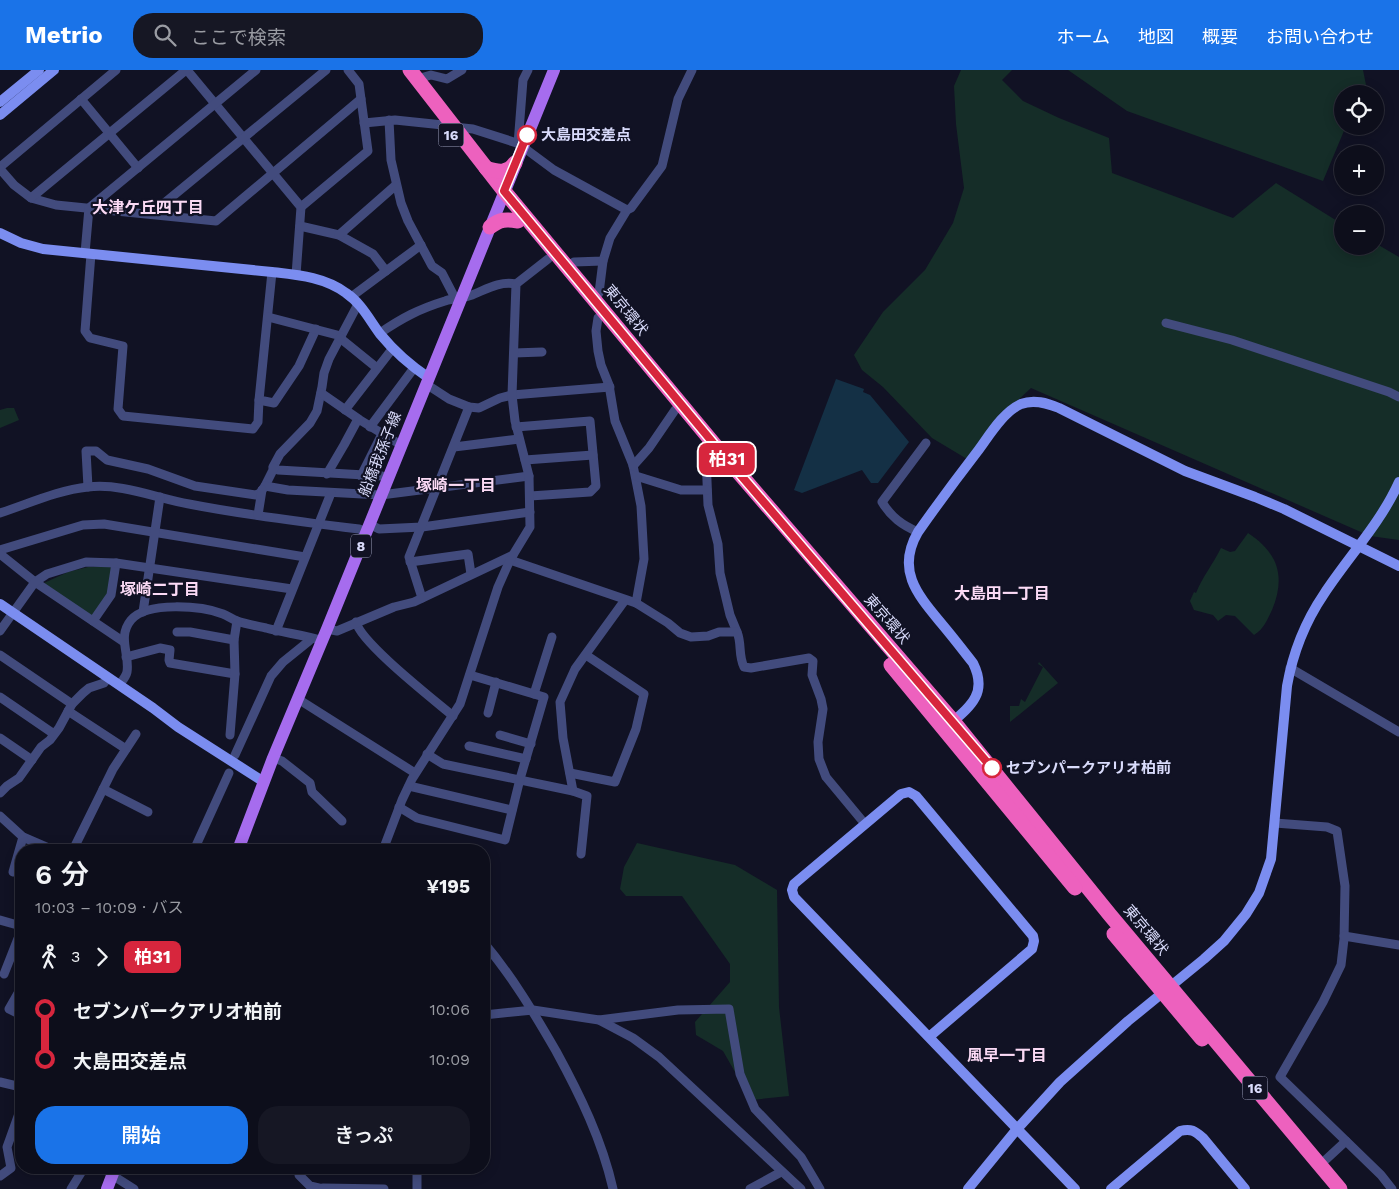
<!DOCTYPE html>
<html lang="ja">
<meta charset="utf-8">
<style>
body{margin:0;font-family:"Work Sans","Noto Sans JP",sans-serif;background:#161724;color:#f1f3f6;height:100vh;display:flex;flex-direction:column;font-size:19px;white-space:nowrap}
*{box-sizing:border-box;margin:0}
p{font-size:16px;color:#9a9ca3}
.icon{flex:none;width:28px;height:28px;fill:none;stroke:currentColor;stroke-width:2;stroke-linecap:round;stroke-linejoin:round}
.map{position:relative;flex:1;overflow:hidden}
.panel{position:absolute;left:15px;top:774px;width:475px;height:330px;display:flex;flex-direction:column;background:#0d0e1b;border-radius:20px;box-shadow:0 2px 12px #0003,0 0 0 1px #2d2e3a}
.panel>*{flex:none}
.badge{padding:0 10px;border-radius:8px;font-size:18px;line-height:32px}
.fabs{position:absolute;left:1334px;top:15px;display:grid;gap:10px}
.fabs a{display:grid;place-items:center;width:50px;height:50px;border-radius:50%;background:#0d0e1b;box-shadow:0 2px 12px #0003,0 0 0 1px #2d2e3a;font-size:25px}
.map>.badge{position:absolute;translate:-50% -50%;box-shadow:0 0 0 2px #fff}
.legs{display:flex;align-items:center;gap:8px;height:55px;padding:0 20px;font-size:16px}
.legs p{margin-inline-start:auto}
.summary{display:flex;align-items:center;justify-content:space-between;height:85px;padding:0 20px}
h1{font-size:28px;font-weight:600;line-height:38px}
.button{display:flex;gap:10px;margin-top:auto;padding:10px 20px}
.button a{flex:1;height:58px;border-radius:20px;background:#1a73e8;color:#fff;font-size:20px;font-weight:600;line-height:58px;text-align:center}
.button a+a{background:#161724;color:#f1f3f6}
ul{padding:0 20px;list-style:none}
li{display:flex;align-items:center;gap:18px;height:50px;font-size:19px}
li i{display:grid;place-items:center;width:8px;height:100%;margin:0 6px;background:currentColor}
li i::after{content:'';width:12px;height:12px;margin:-6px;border:4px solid;border-radius:50%;background:#0d0e1b}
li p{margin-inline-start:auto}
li:first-child i{background:linear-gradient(#0000 50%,currentColor 0)}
li:last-child i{background:linear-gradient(currentColor 50%,#0000 0)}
header{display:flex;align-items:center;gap:30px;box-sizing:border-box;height:70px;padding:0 25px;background:#1a73e8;color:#fff}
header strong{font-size:24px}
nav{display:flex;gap:28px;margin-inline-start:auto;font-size:18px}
.search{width:350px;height:45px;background:#161724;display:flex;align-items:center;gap:12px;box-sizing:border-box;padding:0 18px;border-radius:20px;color:#9a9ca3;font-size:19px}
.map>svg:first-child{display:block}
.green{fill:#152d28}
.water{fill:#143045}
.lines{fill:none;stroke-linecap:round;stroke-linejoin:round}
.street{stroke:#424b7d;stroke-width:9}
.secondary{stroke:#7b8df0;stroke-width:10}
.primary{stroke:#a66cee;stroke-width:12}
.highway{stroke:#ed61be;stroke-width:15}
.line-1-casing{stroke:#fff;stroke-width:11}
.line-1{stroke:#d7263d;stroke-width:8}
.stop-1-dot{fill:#fff;stroke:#d7263d;stroke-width:2.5}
.labels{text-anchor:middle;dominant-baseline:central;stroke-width:4.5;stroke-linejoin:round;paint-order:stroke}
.shield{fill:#111224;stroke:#9d9fba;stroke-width:1}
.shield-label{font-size:14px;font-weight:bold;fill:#d9dbfb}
.stop-label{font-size:15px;font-weight:bold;fill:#d9dbfb;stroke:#111224;text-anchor:start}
.street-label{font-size:15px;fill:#d9dbfb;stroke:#111224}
.neighbourhood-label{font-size:16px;font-weight:bold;fill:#fbdaf5;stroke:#111224}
</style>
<header>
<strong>Metrio</strong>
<div class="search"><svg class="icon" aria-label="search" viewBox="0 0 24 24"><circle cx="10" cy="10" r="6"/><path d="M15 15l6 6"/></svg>ここで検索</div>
<nav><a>ホーム</a><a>地図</a><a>概要</a><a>お問い合わせ</a></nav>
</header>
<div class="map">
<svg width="1399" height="1119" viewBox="0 0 1399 1119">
<rect width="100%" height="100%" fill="#111224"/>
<g class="green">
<polygon points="961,0 1012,0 1002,10 1023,31 1059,48 1109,68 1112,103 1233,148 1276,113 1342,154 1342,176 1375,176 1375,173 1399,187 1399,470 1370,466 1031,318 1000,347 967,389 932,368 883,317 862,300 854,285 883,242 925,200 953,153 964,118 956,54 954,16"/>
<polygon points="1068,0 1363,0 1366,15 1361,24 1342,24 1342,56 1346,56 1323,111 1127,41"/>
<polygon points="7,338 14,338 19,350 0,358 0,340"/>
<path d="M1248,463C1278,483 1286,506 1272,540C1267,550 1264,559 1254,565L1235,546L1226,545L1218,551L1213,545L1194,540L1190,531L1194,522L1196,523C1203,506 1213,494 1221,478L1230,482L1235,481Z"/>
<polygon points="112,496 109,525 93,548 44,513 68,502 88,497"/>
<polygon points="1039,592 1058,613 1010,652 1010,636 1019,636 1021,629 1025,632 1043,597 1038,594"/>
<polygon points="637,773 735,795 777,820 779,937 789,1026 751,1030 723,981 696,965 695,952 730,912 730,894 682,826 626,826 620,819 624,797"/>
</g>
<polygon class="water" points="836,309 864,319 863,322 870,325 909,372 878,413 871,413 862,400 802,423 794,420"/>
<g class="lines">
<g class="street">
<polyline points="187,0 301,137 296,205"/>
<polyline points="417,9 431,5 447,9 462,0"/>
<polyline points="81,29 138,98"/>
<polyline points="389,50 391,90 401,133 408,151 432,196 442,203 455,228"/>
<polyline points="364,53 395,50 443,55"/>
<polyline points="454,57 473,59 523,75"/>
<polyline points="518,74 523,10 528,0"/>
<polyline points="523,77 554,100 627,140"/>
<polyline points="0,97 116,0"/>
<polyline points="0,99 14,115 31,128 56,135 216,151 361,29"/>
<polyline points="31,128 186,0"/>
<polyline points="301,137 368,81 359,14 348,0"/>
<polyline points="151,144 326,0"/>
<polyline points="300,156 339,165 373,184 386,201"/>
<polyline points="339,165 396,115"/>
<polyline points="85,183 89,138 256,0"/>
<polyline points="91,184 85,261 90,268 123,276 118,339 123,346 253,359 258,352 259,330"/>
<polyline points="568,197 574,192 603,191 610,168 627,140 631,138 662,96 678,29 692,0"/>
<polyline points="272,202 259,330 274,333 299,296 316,259"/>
<polyline points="351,227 421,175"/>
<polyline points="594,228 599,223 603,191"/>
<polyline points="358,234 329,289 324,303 322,317 317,341 310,353 280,384 273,397 278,400 382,406 388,409"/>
<polyline points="268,247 341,266"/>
<polyline points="598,248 596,261 598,281 601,295 609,315 615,351 633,395 641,436 644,489 636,533"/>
<polyline points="1166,253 1232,270 1389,322 1399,327"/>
<path d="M380,263C402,248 419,239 445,231C454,228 464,228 472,225C487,219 499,211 516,214"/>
<polyline points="340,268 377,298"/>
<polyline points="514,283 542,282"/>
<polyline points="426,314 449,329 469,337 479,338 500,328 512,325 610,317"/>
<polyline points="321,323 360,350 401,375"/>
<polyline points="345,340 393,278"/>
<polyline points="370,357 414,298"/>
<polyline points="516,357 590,351 596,416 590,422 530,426"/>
<polyline points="454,377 519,369"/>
<polyline points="711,382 706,387 708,435 718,474 720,503 730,545 737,562"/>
<polyline points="525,390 593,385"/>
<polyline points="633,396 649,378 675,340"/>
<polyline points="327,404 344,375 358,349"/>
<polyline points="361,406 382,364"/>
<polyline points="636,406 681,420 707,420"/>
<polyline points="265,416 274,398"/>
<polyline points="88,417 86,381 96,381 107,390 148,399 195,416 256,425 260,423 265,416 288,420 381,425 529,406"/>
<path d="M0,443C28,434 58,420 88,417C122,413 156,428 189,434C245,445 302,452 359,459L366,462"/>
<polyline points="258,445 262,420"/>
<polyline points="369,454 379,459 422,457 530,442"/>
<path d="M918,462C902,455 891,447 882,432L926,373"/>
<polyline points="0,480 83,455 104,454 305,487"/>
<polyline points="0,484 35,512 124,572"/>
<path d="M510,490L636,533L668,553L680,563L691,567L708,566L719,562H737C742,573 738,585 744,597L751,598L809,588L813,591L812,605L821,629L823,639L818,672L819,689L826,707L865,754"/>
<polyline points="410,492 468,484 471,504"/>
<polyline points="422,528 409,487 469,337"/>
<polyline points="143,542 160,427"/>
<polyline points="93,551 111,525 116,493"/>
<path d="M356,552C361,573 433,629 453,646"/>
<polyline points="327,559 337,561 394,537 414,532 513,485"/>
<polyline points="0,561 35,512 47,504 86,492 116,493 292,519"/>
<polyline points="276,561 331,423"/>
<polyline points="177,562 190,562 234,570"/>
<polyline points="0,585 72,634"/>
<polyline points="126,587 160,578 170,580 169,590 170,593 235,604"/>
<polyline points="1290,598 1399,662"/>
<path d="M119,615C122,611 126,607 127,602C130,584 117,567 131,550C147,531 202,536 223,544C228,546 232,549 237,551C246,554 257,556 266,558C284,563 306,565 322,571"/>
<polyline points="534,624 552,567"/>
<polyline points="0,627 54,664"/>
<polyline points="298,629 415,703"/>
<polyline points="68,641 126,679"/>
<polyline points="488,643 496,612"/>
<polyline points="230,665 235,604 234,570 237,551"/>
<polyline points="500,665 531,674"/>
<polyline points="0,668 32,690"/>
<polyline points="469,676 526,689"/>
<polyline points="427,684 443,694 573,721 587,726 581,784"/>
<polyline points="235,685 271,606 283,592 309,571 310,568"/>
<polyline points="273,688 282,691 310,713 312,722 342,751"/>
<polyline points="570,703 615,712 636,659 644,624 586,585"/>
<polyline points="409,716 512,740"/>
<polyline points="103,719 148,742"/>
<polyline points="573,721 563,668 560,632 575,599 625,530"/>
<polyline points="0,723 7,716 19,708 41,677 50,670 59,658 72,634 83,623 89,618 104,613 108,608"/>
<polyline points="399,737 417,748 505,770 520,709 544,627 470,605"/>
<polyline points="0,746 23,767 53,780"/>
<polyline points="1275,753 1327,757 1337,761 1345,816 1344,869 1341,895 1323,932 1280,1007 1381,1105 1392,1119"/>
<polyline points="73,780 113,699 136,664"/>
<polyline points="194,780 229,703"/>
<polyline points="383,780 402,730 412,709 460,634 498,517 510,490 530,457 529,406 515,351 512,325 516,214 548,189"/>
<polyline points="13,802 23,767"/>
<polyline points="0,850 21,856"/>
<polyline points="1344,866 1399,875"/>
<path d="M484,873C512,906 534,943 556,981C580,1025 602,1070 613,1119"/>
<polyline points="4,904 21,861"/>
<polyline points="21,918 9,939 21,945"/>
<polyline points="484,945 533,940 599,950 633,968 659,987 801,1119"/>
<polyline points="599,950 678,940 729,939 740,1004 755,1039 801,1087 820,1119"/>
<polyline points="0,1012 21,1017"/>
<polyline points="1320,1095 1346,1071"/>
<polyline points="299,1098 299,1105 310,1116 323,1119"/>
<polyline points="417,1098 417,1119"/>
<polyline points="112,1105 134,1119"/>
<polyline points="0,1106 11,1098 7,1077 21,1038"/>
<polyline points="323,1118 384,1119"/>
<polyline points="71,1119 84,1098"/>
<polyline points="750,1119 781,1102"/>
</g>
<g class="secondary">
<polyline points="0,32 39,0"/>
<polyline points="0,45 54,0"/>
<path d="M0,163L21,173L43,179L272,202C298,205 324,207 346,223C361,233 369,249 380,264C394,281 411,296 429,308"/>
<polyline points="0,534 153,638 178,657 264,712"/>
<path d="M949,655C971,636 988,623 973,593C962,579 952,566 941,553C917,524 896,500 918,462C937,435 957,408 977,382C989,366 1003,342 1021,334C1034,329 1047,333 1059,338L1185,401L1255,427L1284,439L1399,496"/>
<polyline points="929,967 1032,879 1034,871 1033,866 916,726 909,722 901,724 794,814 792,820 794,827 1075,1119"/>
<path d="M968,1119L1017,1059L1060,1012L1128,951L1204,889L1224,871L1246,844L1259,823L1271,789L1287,616C1293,582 1305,552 1324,524C1349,486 1380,454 1399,412"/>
<path d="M1111,1119L1180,1061C1191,1058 1195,1061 1203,1068L1245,1119"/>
</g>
<g class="primary">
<polyline points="238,780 273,688 327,559 554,0"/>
<polyline points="107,1119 115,1098"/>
</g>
<g class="highway">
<polyline points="410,0 504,121 714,374 953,651 1110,845 1340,1119"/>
<path d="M486,98C498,102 507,104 515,93"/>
<path d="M490,157C500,149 506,149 518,151"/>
<polyline points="891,595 1075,818"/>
<polyline points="1114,864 1202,969"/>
</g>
</g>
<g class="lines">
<g class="line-1-casing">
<polyline id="line-1" points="527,65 504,121 714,374 992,698"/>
</g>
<use href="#line-1" class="line-1"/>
</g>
<g class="stop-1-dot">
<circle cx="527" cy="65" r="9"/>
<circle cx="992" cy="698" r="9"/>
</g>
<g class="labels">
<g class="shield">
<rect x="438.5" y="53.5" width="25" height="23" rx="4"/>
<rect x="351" y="464.5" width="20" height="23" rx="4"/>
<rect x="1242.5" y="1006.5" width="25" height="23" rx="4"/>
</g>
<g class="shield-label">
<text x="451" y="65">16</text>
<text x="361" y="476">8</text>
<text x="1255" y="1018">16</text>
</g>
<g class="stop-label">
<text x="541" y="65">大島田交差点</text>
<text x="1006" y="698">セブンパークアリオ柏前</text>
</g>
<g class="street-label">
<text transform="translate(626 240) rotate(51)">東京環状</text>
<text transform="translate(380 384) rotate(-68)">船橋我孫子線</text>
<text transform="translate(887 549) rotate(49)">東京環状</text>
<text transform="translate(1146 860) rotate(50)">東京環状</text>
</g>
<g class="neighbourhood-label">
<text x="148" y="137">大津ケ丘四丁目</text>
<text x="456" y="415">塚崎一丁目</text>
<text x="160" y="519">塚崎二丁目</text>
<text x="1002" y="523">大島田一丁目</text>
<text x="1007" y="985">風早一丁目</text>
</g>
</g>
</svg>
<div class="fabs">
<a><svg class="icon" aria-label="locate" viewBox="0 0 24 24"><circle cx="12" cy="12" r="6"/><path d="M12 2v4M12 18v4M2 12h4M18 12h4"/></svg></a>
<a>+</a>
<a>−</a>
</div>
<b class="badge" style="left:727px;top:389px;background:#d7263d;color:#fff">柏31</b>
<section class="panel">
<div class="summary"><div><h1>6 分</h1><p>10:03 – 10:09 · バス</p></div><b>¥195</b></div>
<div class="legs"><svg class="icon" aria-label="walk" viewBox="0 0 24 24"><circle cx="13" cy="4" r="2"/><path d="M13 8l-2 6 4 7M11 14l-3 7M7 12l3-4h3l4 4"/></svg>3<svg class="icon" aria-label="forward" viewBox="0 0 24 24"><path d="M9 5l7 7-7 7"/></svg><b class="badge" style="background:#d7263d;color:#fff">柏31</b></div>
<ul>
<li><i style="color:#d7263d"></i><b>セブンパークアリオ柏前</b><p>10:06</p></li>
<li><i style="color:#d7263d"></i><b>大島田交差点</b><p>10:09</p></li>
</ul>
<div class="button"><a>開始</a><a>きっぷ</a></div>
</section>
</div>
